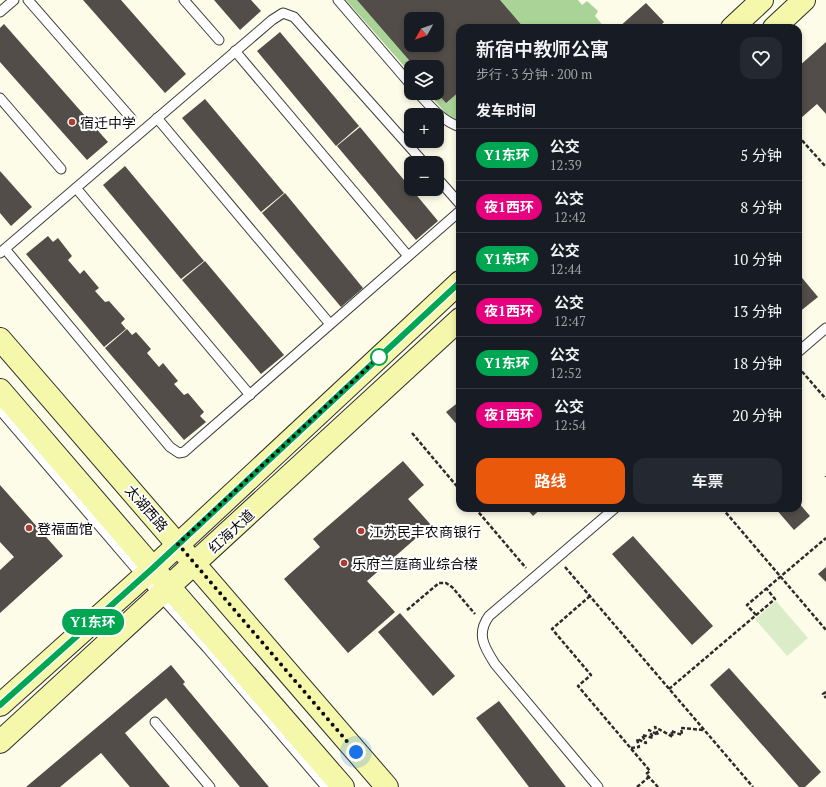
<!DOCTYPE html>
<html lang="zh">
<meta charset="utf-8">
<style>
body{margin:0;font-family:"PT Serif","Noto Sans SC",serif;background:#242831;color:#f1f3f6;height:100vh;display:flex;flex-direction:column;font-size:15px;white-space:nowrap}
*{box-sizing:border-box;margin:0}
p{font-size:13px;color:#9ea1a6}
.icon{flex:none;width:22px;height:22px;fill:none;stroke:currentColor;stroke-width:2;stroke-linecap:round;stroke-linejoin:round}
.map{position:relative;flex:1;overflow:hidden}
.panel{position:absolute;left:456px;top:24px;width:346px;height:488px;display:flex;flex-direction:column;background:#171b24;border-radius:12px;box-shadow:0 2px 6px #0003}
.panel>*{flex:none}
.badge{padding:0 8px;border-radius:13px;font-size:14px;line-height:26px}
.needle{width:26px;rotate:230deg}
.tools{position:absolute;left:404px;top:12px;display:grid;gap:8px}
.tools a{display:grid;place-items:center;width:40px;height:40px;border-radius:8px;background:#171b24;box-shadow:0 2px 6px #0003;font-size:20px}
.you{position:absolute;width:20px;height:20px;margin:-10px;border:3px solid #fff;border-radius:50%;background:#1a73e8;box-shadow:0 0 0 6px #1a73e833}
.map>.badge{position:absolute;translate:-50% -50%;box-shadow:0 0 0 2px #fff}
h2{padding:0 20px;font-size:15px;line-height:36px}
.round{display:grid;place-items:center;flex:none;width:42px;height:42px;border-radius:12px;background:#242831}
.headline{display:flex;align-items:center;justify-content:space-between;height:68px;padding:0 20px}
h1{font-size:19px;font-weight:600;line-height:30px}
.button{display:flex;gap:8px;margin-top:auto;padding:8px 20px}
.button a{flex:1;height:46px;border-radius:12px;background:#ea580c;color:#fff;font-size:16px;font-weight:600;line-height:46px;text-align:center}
.button a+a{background:#242831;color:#f1f3f6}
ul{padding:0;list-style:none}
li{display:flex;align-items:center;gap:12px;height:52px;padding:0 20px;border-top:1px solid #363941}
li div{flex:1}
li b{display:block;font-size:15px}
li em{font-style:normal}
li .badge{min-width:44px;font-weight:700;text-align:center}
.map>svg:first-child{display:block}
.forest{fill:#aad398;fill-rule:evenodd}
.pitch{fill:#daecc8}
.building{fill:#524d48;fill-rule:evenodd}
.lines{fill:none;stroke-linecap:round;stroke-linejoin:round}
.lane-casing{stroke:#3d3d3d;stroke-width:11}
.secondary-casing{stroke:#2c2c2c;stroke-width:24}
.path{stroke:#2c2c2c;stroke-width:2.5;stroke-dasharray:4 2;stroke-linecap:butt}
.lane{stroke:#fff;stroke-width:9}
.secondary{stroke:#f5f7aa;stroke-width:22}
.line-casing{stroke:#fff;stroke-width:9}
.line{stroke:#00a651;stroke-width:6}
.walk{stroke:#0a0a0a;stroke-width:4;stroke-dasharray:0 7.2}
.poi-dot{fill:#ac3c30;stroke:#fff;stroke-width:1.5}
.stop-dot{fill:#fff;stroke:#00a651;stroke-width:2}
.labels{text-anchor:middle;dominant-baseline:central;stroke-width:4;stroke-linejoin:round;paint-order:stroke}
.poi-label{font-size:14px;fill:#0a0a0a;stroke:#fff;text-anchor:start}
.street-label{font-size:14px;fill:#0a0a0a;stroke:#fff}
</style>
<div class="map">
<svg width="826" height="787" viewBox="0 0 826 787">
<rect width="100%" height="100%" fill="#fdfce9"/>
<path class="forest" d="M346,0H578L582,5L587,1L598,11L595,16L605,28H460V129L428,93H437V67H411V74ZM411,19H437V45H411Z"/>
<polygon class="pitch" points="776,601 808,638 787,656 755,619"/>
<g class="building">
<polygon points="83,0 121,0 186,74 165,93"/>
<polygon points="214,0 251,0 261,11 240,30"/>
<path d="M357,0H500L524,28H460V91L446,103L437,93V67H415ZM411,19H437V45H411Z"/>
<polygon points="646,3 664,22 658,28 618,28"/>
<polygon points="4,24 108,142 87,160 0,62 0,28"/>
<polygon points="280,32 359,126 336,146 257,51"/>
<polygon points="826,42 826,114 817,104 801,118 798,115 798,67"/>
<polygon points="205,99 284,193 261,212 182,118"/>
<polygon points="360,127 438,221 416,240 337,146"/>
<polygon points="125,166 204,261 181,279 103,185"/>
<polygon points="0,171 32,207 11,226 0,213"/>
<polygon points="285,193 363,288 341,307 262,213"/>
<polygon points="48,236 53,242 58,238 72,256 68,260 80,274 84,270 99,288 95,291 105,302 109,301 125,319 121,323 126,329 104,347 26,254"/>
<polygon points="205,261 284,355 261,374 182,280"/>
<polygon points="798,273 818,297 798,313"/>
<polygon points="127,329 132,335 136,332 151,349 147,353 159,367 163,363 178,381 174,384 184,395 188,393 204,412 200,416 206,422 184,440 105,348"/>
<polygon points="460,401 460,428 446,412"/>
<polygon points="403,461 424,485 408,499 431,525 367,581 395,612 348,653 284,579 320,547 313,539"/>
<polygon points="0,485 63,556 0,613 0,570 14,557 0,542"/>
<polygon points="798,502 810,516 794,530 775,508 798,508"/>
<polygon points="526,508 542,508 533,516"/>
<polygon points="633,536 713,626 692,645 612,554"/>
<polygon points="826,567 826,582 818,574"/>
<polygon points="400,613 455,676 433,696 378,632"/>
<polygon points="171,665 185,682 183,684 269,787 240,787 166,698 125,733 170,787 130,787 101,753 60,787 26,787"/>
<polygon points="729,668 821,772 805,787 799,787 710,685"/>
<polygon points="499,701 566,787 529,787 476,718"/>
</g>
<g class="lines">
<g class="lane-casing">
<g id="lane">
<polyline points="28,0 131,118"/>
<polyline points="184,0 219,40"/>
<polyline points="338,0 411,85"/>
<polyline points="0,12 14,0"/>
<polyline points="235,51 408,256"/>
<path d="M418,93C431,107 442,121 460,127"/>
<polyline points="0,98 61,169"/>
<polyline points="157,118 330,324"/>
<polyline points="437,178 460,204"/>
<polyline points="76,188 250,395"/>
<polyline points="5,249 170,447 179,453 184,452 460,211"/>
<polyline points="0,253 272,20 283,13 294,17 424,163"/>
<polyline points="798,352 826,328"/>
<polyline points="0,410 143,577 207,648 326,787"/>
<polyline points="155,722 210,787"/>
<path d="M598,787L495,664C484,647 476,634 489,616L615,508"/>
</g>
</g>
<g class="secondary-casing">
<g id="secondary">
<polyline points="732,28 762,0"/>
<polyline points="774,28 804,0"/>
<polyline points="0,339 387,787"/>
<polyline points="0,390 153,568 343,787"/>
<polyline points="0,705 153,568 460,282"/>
<polyline points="0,742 460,319"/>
</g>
</g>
<g class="path">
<polyline points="798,136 826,167"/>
<polyline points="798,367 826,399"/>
<polyline points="412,433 460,490"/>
<polyline points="826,476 826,477"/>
<polyline points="475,508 526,568"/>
<polyline points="722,508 826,630"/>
<polyline points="565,567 753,787"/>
<polyline points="590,596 552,629 591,675 578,686 650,771 646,774 658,787"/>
<polyline points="407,610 439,583 446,583 452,587 475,614"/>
<polyline points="756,615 747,605 826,538"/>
<polyline points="669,689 775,599 766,588"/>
<polyline points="826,692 823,694 826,698"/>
<polyline points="631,748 639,747 637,739 646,743 642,735 653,738 649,730 658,735 655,727 673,737 671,731 682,735 681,728 704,730"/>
<polyline points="637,787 649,777"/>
</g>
<use href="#lane" class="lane"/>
<use href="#secondary" class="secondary"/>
</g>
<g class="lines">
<g class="line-casing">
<polyline id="line" points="0,705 153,568 460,282"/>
</g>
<use href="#line" class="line"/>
<polyline class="walk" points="356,752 178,544 381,355 379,357"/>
</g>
<g class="poi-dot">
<circle cx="72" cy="122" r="4"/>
<circle cx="29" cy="528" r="4"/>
<circle cx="361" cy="531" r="4"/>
<circle cx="344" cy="563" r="4"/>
</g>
<circle class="stop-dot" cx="379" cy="357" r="8"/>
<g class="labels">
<g class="poi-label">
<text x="80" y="122">宿迁中学</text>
<text x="37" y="528">登福面馆</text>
<text x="369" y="531">江苏民丰农商银行</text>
<text x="352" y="563">乐府兰庭商业综合楼</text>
</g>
<g class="street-label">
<text transform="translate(147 508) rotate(49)">太湖西路</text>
<text transform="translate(231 531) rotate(-43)">红海大道</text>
</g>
</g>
</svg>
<div class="tools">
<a><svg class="needle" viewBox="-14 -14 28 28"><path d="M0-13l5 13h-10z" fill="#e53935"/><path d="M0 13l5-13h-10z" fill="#9ea1a6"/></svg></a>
<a><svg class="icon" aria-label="layers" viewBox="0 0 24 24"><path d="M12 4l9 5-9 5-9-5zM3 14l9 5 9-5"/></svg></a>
<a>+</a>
<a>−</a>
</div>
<div class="you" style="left:356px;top:752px"></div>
<b class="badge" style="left:93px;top:622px;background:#00a651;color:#fff">Y1东环</b>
<section class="panel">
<div class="headline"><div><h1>新宿中教师公寓</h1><p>步行 · 3 分钟 · 200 m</p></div><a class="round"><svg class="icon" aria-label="heart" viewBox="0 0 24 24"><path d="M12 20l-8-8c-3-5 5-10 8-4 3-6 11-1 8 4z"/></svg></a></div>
<h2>发车时间</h2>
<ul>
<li><span class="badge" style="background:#00a651;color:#fff">Y1东环</span><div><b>公交</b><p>12:39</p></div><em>5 分钟</em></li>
<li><span class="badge" style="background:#e6007e;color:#fff">夜1西环</span><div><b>公交</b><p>12:42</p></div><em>8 分钟</em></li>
<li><span class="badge" style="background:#00a651;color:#fff">Y1东环</span><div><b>公交</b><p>12:44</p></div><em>10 分钟</em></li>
<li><span class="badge" style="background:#e6007e;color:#fff">夜1西环</span><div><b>公交</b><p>12:47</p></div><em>13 分钟</em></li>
<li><span class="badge" style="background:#00a651;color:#fff">Y1东环</span><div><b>公交</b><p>12:52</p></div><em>18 分钟</em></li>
<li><span class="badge" style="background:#e6007e;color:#fff">夜1西环</span><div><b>公交</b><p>12:54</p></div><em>20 分钟</em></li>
</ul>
<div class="button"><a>路线</a><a>车票</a></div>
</section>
</div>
